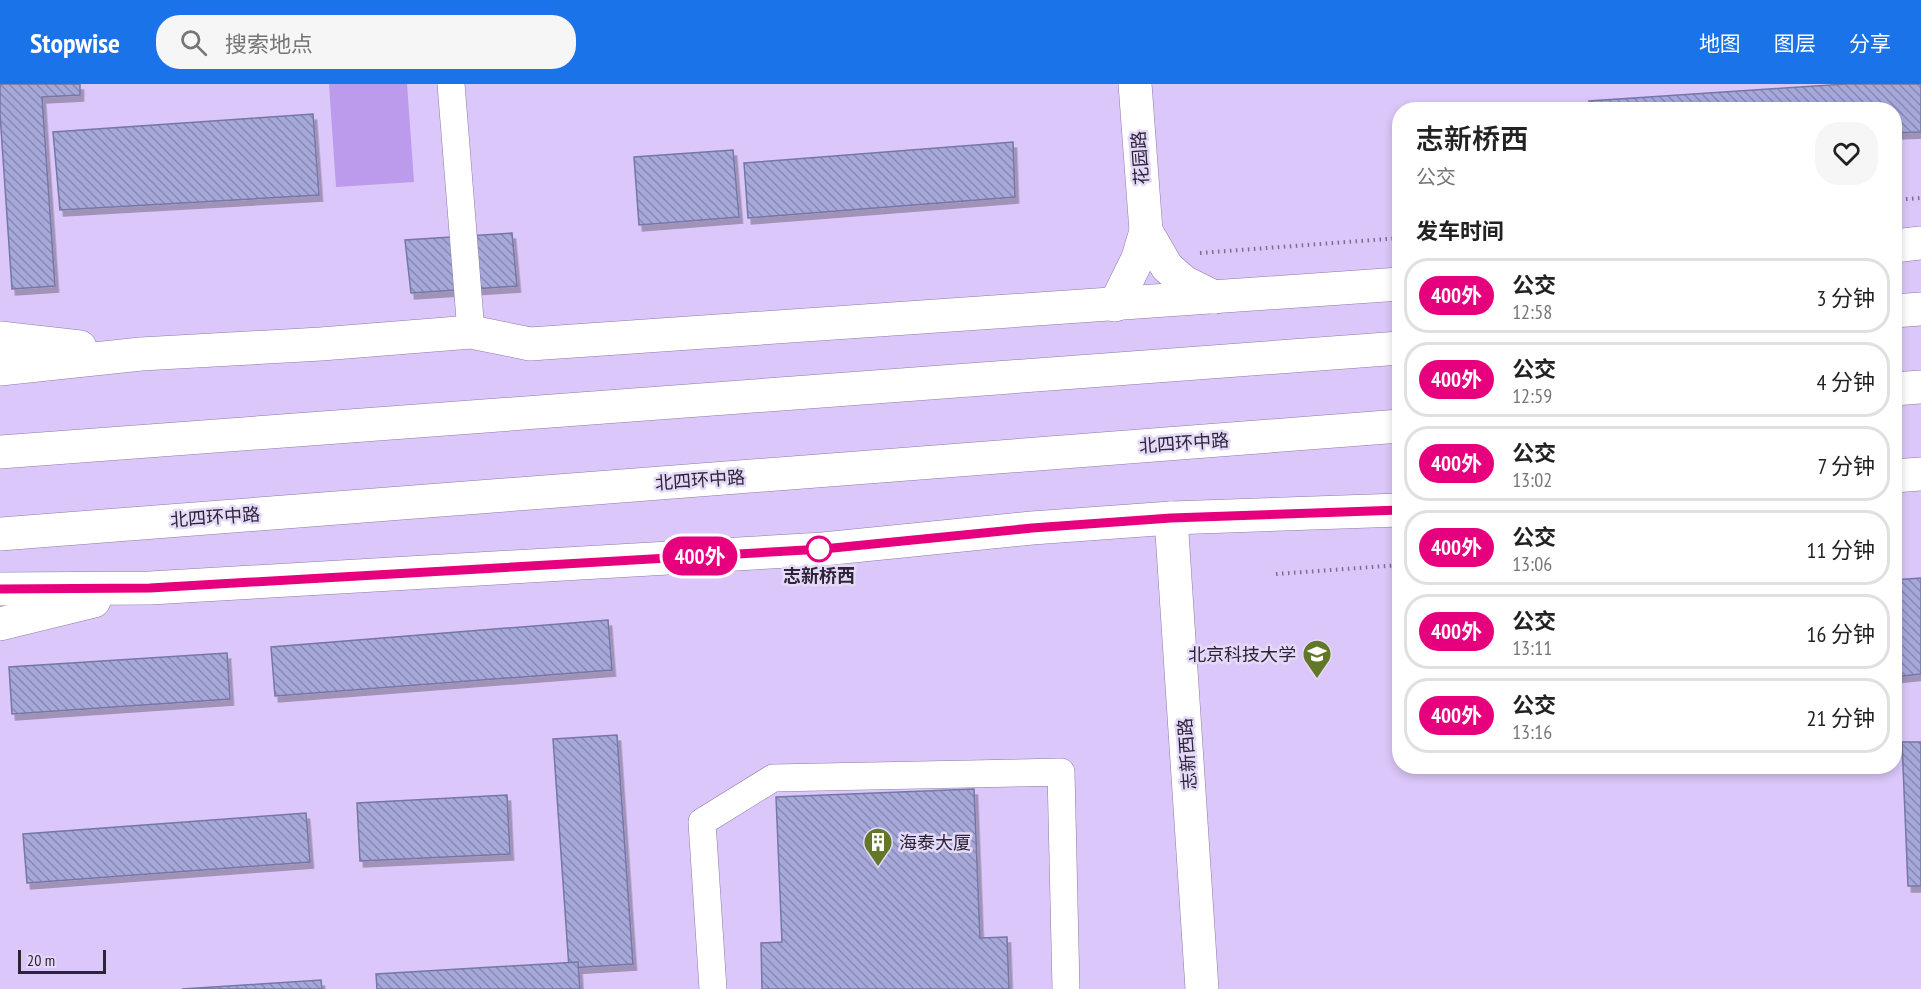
<!DOCTYPE html>
<html lang="zh">
<meta charset="utf-8">
<style>
body{margin:0;font-family:"PT Sans Narrow","Noto Sans SC",sans-serif;background:#f6f6f6;color:#222;height:100vh;display:flex;flex-direction:column;font-size:22px;white-space:nowrap}
*{box-sizing:border-box;margin:0}
p{font-size:20px;color:#767676}
.icon{flex:none;width:33px;height:33px;fill:none;stroke:currentColor;stroke-width:2;stroke-linecap:round;stroke-linejoin:round}
.map{position:relative;flex:1;overflow:hidden}
.drawer{position:absolute;left:1392px;top:18px;width:510px;height:672px;display:flex;flex-direction:column;background:#fff;border-radius:24px;box-shadow:0 3px 9px #0003}
.drawer>*{flex:none}
.badge{padding:0 12px;border-radius:20px;font-size:21px;line-height:39px}
.scale{position:absolute;left:18px;bottom:15px;width:88px;box-sizing:border-box;padding-left:6px;border:3px solid #2c2437;border-top:0;font-size:16px;line-height:21px;white-space:nowrap;color:#2c2437;-webkit-text-stroke:4px #e4d9f7;paint-order:stroke}
.map>.badge{position:absolute;translate:-50% -50%;box-shadow:0 0 0 3px #fff}
h2{padding:0 24px;font-size:22px;line-height:54px}
.round{display:grid;place-items:center;flex:none;width:63px;height:63px;border-radius:24px;background:#f6f6f6}
.headline{display:flex;align-items:center;justify-content:space-between;height:102px;padding:0 24px}
h1{font-size:28px;font-weight:600;line-height:45px}
ul{padding:0;list-style:none}
li{display:flex;align-items:center;gap:18px;height:75px;margin:0 12px 9px;padding:0 12px;border:3px solid #e0e0e0;border-radius:24px}
li div{flex:1}
li b{display:block;font-size:22px}
li em{font-style:normal}
li .badge{min-width:66px;font-weight:700;text-align:center}
header{display:flex;align-items:center;gap:36px;box-sizing:border-box;height:84px;padding:0 30px;background:#1a73e8;color:#fff}
header strong{font-size:28px}
nav{display:flex;gap:33px;margin-inline-start:auto;font-size:21px}
.search{width:420px;height:54px;background:#f6f6f6;display:flex;align-items:center;gap:15px;box-sizing:border-box;padding:0 21px;border-radius:24px;color:#767676;font-size:22px}
.map>svg:first-child{display:block}
.green{fill:#bc9aec}
.building{fill:url(#building-back-hatch);stroke:#7577a5;stroke-width:1.5;filter:url(#shadow)}
.lines{fill:none;stroke-linecap:round;stroke-linejoin:round}
.minor-casing{stroke:#8c7aa8;stroke-width:28}
.tertiary-casing{stroke:#8c7aa8;stroke-width:34}
.trunk-casing{stroke:#8c7aa8;stroke-width:34}
.path{stroke:#7c6f90;stroke-width:4;stroke-dasharray:1.5 4.5;stroke-linecap:butt}
.minor{stroke:#fff;stroke-width:27}
.tertiary{stroke:#fff;stroke-width:33}
.trunk{stroke:#fff;stroke-width:33}
.line-casing{stroke:#fff;stroke-width:14}
.line{stroke:#e6007e;stroke-width:9}
.stop-dot{fill:#fff;stroke:#e6007e;stroke-width:3}
.labels{text-anchor:middle;dominant-baseline:central;stroke-width:5;stroke-linejoin:round;paint-order:stroke}
.street-label{font-size:18px;fill:#2c2437;stroke:#e4d9f7}
.stop-label{font-size:18px;font-weight:bold;fill:#2c2437;stroke:#e4d9f7}
.poi-label{font-size:18px;fill:#2c2437;stroke:#e4d9f7;text-anchor:end}
</style>
<header>
<strong>Stopwise</strong>
<div class="search"><svg class="icon" aria-label="search" viewBox="0 0 24 24"><circle cx="10" cy="10" r="6"/><path d="M15 15l6 6"/></svg>搜索地点</div>
<nav><a>地图</a><a>图层</a><a>分享</a></nav>
</header>
<div class="map">
<svg width="1921" height="905" viewBox="0 0 1921 905">
<defs>
<pattern id="building-back-hatch" width="6" height="6" patternUnits="userSpaceOnUse" patternTransform="scale(1.5)"><rect width="6" height="6" fill="#a6a8da"/><path d="M-1 5l2 2M0 0l6 6M5-1l2 2" fill="none" stroke="#8789b2"/></pattern>
<filter id="shadow"><feDropShadow dx="3.5" dy="6" stdDeviation="0" flood-color="#0004"/></filter>
</defs>
<rect width="100%" height="100%" fill="#dbc7f9"/>
<polygon class="green" points="329,0 407,0 414,98 336,103"/>
<g class="building">
<polygon points="0,0 80,0 80,11 42,13 55,202 12,205 0,30"/>
<polygon points="1846,0 1921,0 1921,48 1894,49 1894,26 1589,26 1589,17"/>
<polygon points="313,30 319,111 60,126 53,48"/>
<polygon points="1013,58 1015,113 748,134 744,79"/>
<polygon points="733,66 739,133 639,141 634,73"/>
<polygon points="512,149 517,202 411,209 405,156"/>
<polygon points="1921,494 1921,590 1894,593 1894,496"/>
<polygon points="608,536 612,586 275,612 271,563"/>
<polygon points="227,569 230,615 12,630 9,583"/>
<polygon points="617,651 633,880 569,884 553,655"/>
<polygon points="1902,658 1921,658 1921,802 1908,802"/>
<polygon points="974,705 980,854 1007,853 1009,905 762,905 761,859 782,858 776,713"/>
<polygon points="507,711 510,770 360,777 357,719"/>
<polygon points="306,729 310,778 27,799 23,750"/>
<polygon points="578,878 580,905 377,905 376,890"/>
<polygon points="321,896 322,905 182,905"/>
</g>
<g class="lines">
<g class="minor-casing">
<g id="minor">
<polyline points="451,0 471,248"/>
<polyline points="713,905 702,738 773,694 1061,688 1066,905"/>
</g>
</g>
<g class="tertiary-casing">
<g id="tertiary">
<polyline points="1146,147 1167,183 1184,198 1214,213"/>
<polyline points="1894,162 1921,159"/>
<polyline points="1115,221 1138,174 1146,147 1135,0"/>
<polyline points="0,254 80,263"/>
<polyline points="0,285 141,270 321,260 471,248 530,260 1400,200"/>
<polyline points="1894,392 1921,390"/>
<polyline points="1171,434 1202,905"/>
<polyline points="0,505 150,504 823,465 1032,444 1171,434 1400,426"/>
<polyline points="0,540 94,517"/>
</g>
</g>
<g class="trunk-casing">
<g id="trunk">
<polyline points="1894,227 1921,225"/>
<polyline points="1894,305 1921,303"/>
<polyline points="0,368 1400,264"/>
<polyline points="0,450 1400,342"/>
</g>
</g>
<g class="path">
<polyline points="1894,116 1921,114"/>
<polyline points="1200,169 1400,154"/>
<polyline points="1276,490 1400,481"/>
</g>
<use href="#minor" class="minor"/>
<use href="#tertiary" class="tertiary"/>
<use href="#trunk" class="trunk"/>
</g>
<g class="lines">
<g class="line-casing">
<polyline id="line" points="0,505 150,504 823,465 1032,444 1171,434 1400,426"/>
</g>
<use href="#line" class="line"/>
</g>
<defs>
<g id="university-pin" transform="scale(1.5)"><path d="M0 17L-7.5 6A9.5 9.5 0 1 1 7.5 6Z" fill="#627727" stroke="#e4d9f7"/><path d="M0-5L7-2L0 1L-7-2ZM-4 1L0 2.5L4 1V4Q0 6-4 4Z" fill="#fff"/></g>
<g id="building-pin" transform="scale(1.5)"><path d="M0 17L-7.5 6A9.5 9.5 0 1 1 7.5 6Z" fill="#627727" stroke="#e4d9f7"/><path d="M-4-6H4V6H1V3H-1V6H-4ZM-2.5-4.3h1.7v1.8h-1.7ZM.8-4.3h1.7v1.8H.8ZM-2.5-1h1.7V.8h-1.7ZM.8-1h1.7V.8H.8Z" fill="#fff"/></g>
</defs>
<g fill-rule="evenodd">
<use href="#university-pin" x="1317" y="570"/>
<use href="#building-pin" x="878" y="758"/>
</g>
<circle class="stop-dot" cx="819" cy="465" r="12"/>
<g class="labels">
<g class="street-label">
<text transform="translate(1140 74) rotate(-94)">花园路</text>
<text transform="translate(1184 359) rotate(-4)">北四环中路</text>
<text transform="translate(700 396) rotate(-4)">北四环中路</text>
<text transform="translate(215 433) rotate(-4)">北四环中路</text>
<text transform="translate(1187 670) rotate(-94)">志新西路</text>
</g>
<g class="stop-label">
<text x="819" y="491">志新桥西</text>
</g>
<g class="poi-label">
<text x="1296" y="570">北京科技大学</text>
<text x="899" y="758" text-anchor="start">海泰大厦</text>
</g>
</g>
</svg>
<div class="scale">20 m</div>
<b class="badge" style="left:700px;top:472px;background:#e6007e;color:#fff">400外</b>
<section class="drawer">
<div class="headline"><div><h1>志新桥西</h1><p>公交</p></div><a class="round"><svg class="icon" aria-label="heart" viewBox="0 0 24 24"><path d="M12 20l-8-8c-3-5 5-10 8-4 3-6 11-1 8 4z"/></svg></a></div>
<h2>发车时间</h2>
<ul>
<li><span class="badge" style="background:#e6007e;color:#fff">400外</span><div><b>公交</b><p>12:58</p></div><em>3 分钟</em></li>
<li><span class="badge" style="background:#e6007e;color:#fff">400外</span><div><b>公交</b><p>12:59</p></div><em>4 分钟</em></li>
<li><span class="badge" style="background:#e6007e;color:#fff">400外</span><div><b>公交</b><p>13:02</p></div><em>7 分钟</em></li>
<li><span class="badge" style="background:#e6007e;color:#fff">400外</span><div><b>公交</b><p>13:06</p></div><em>11 分钟</em></li>
<li><span class="badge" style="background:#e6007e;color:#fff">400外</span><div><b>公交</b><p>13:11</p></div><em>16 分钟</em></li>
<li><span class="badge" style="background:#e6007e;color:#fff">400外</span><div><b>公交</b><p>13:16</p></div><em>21 分钟</em></li>
</ul>
</section>
</div>
